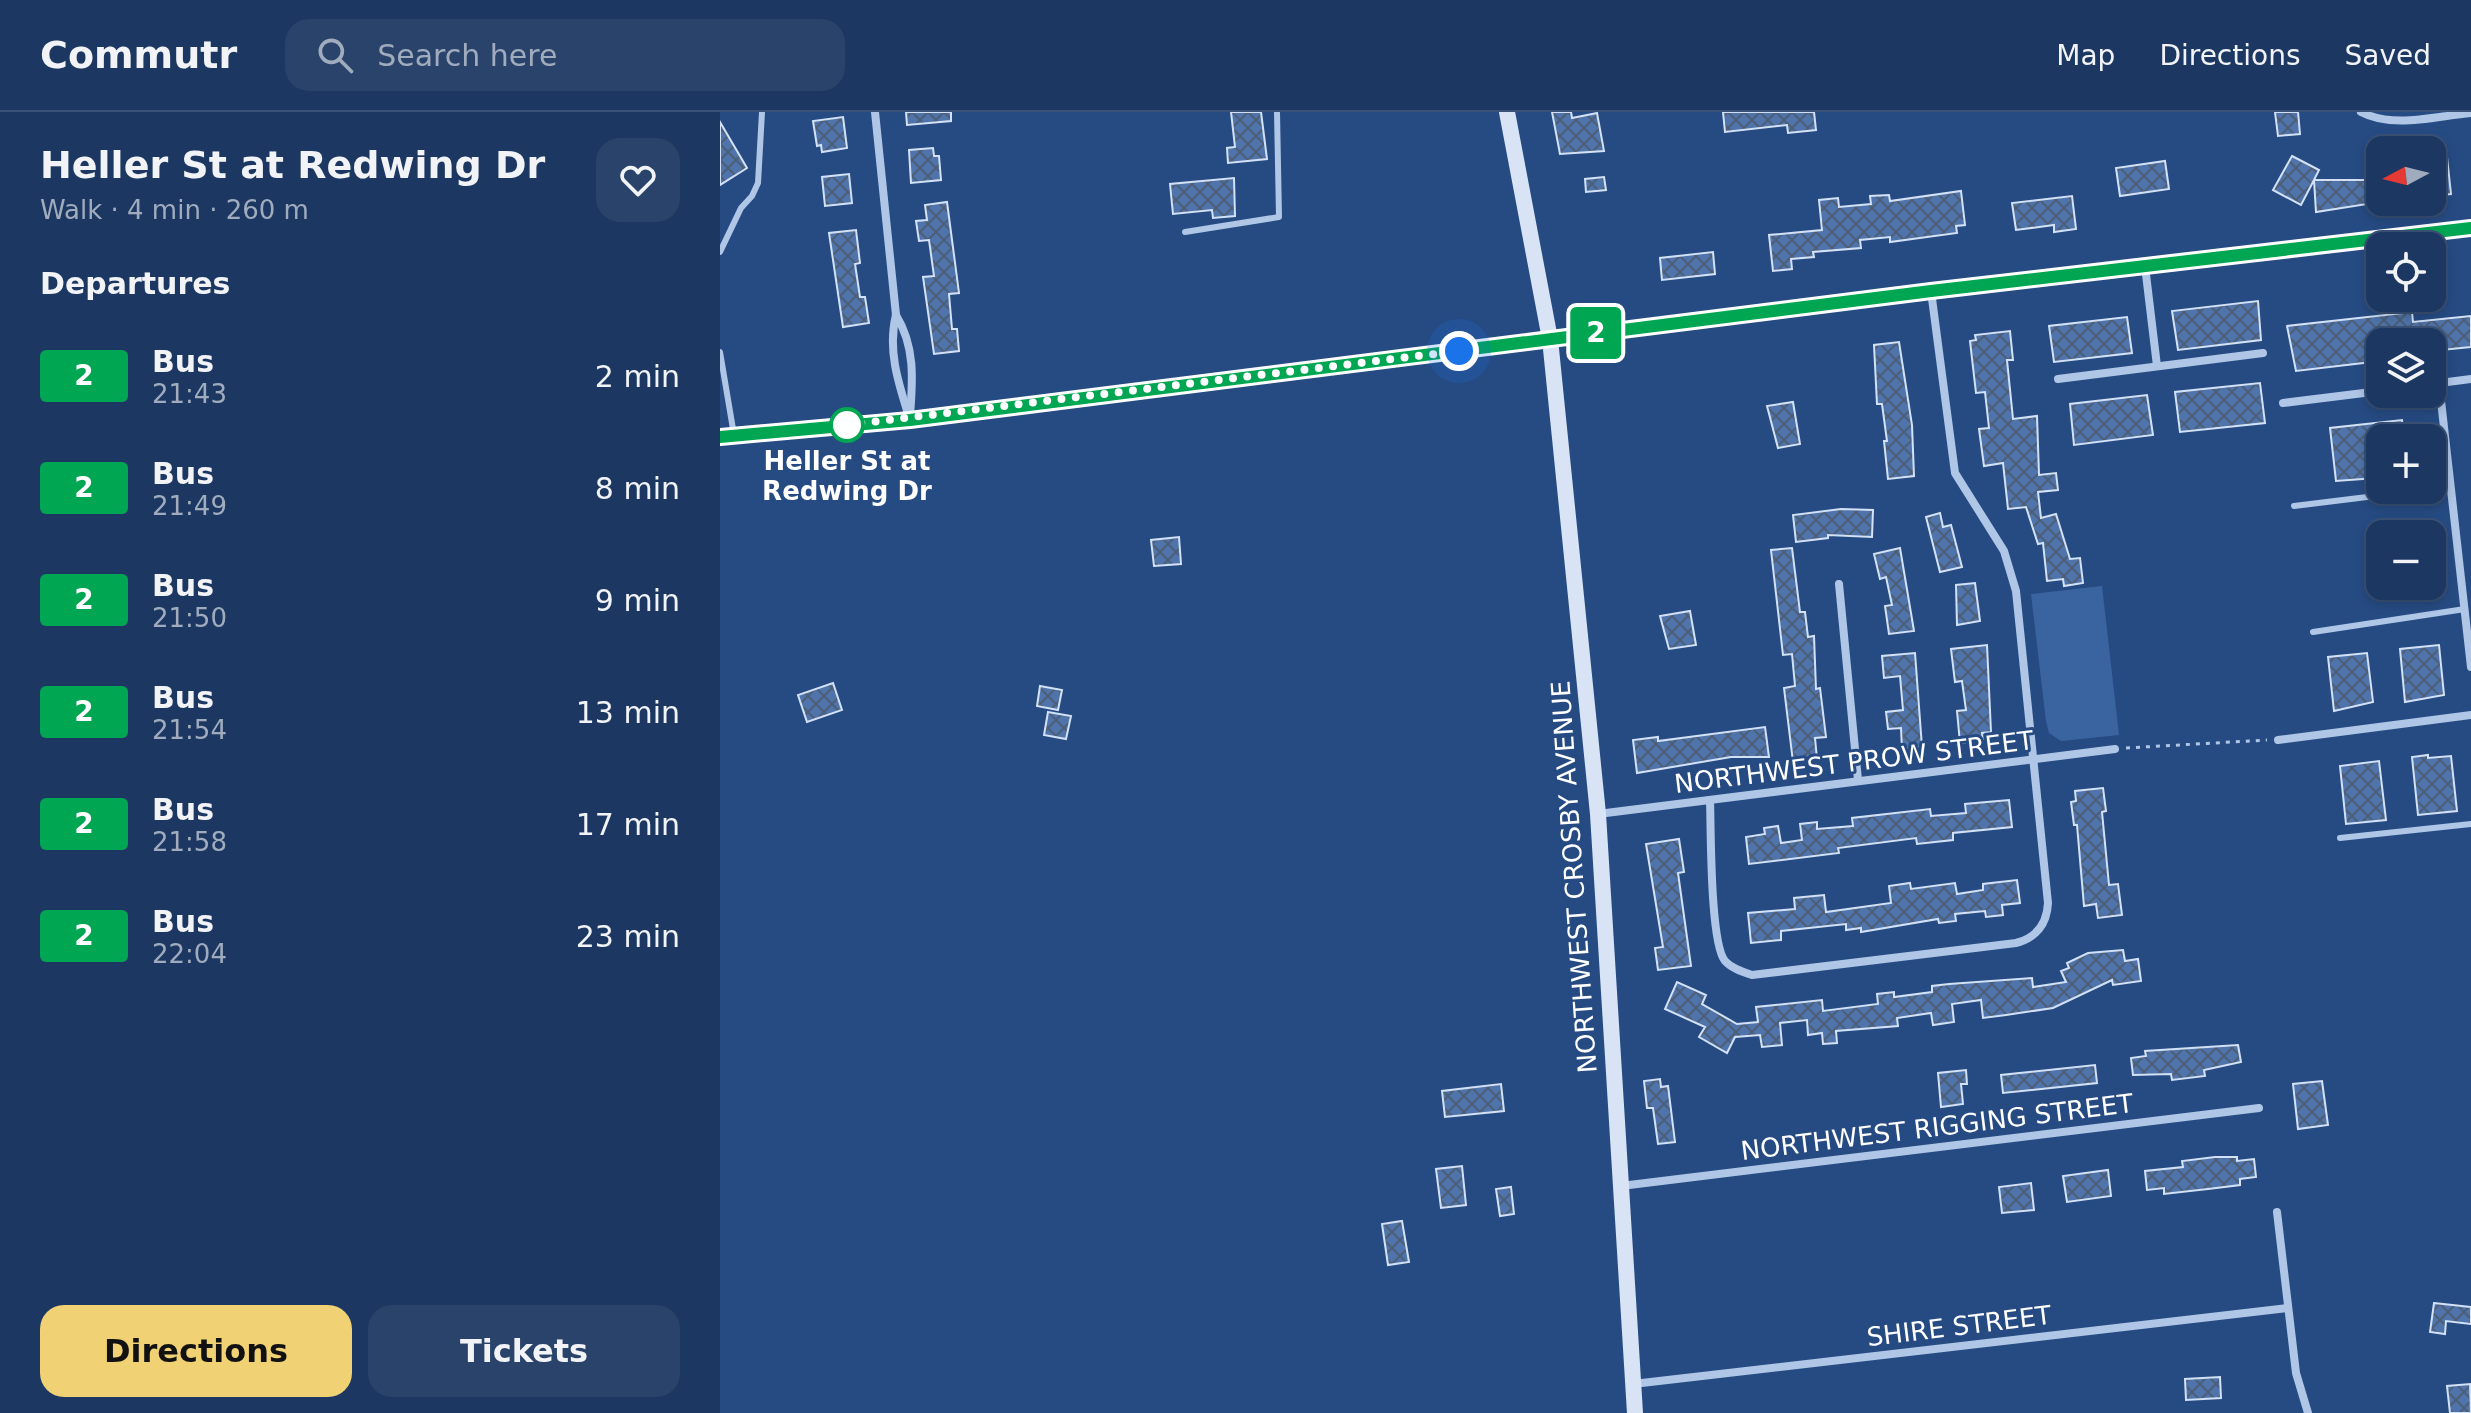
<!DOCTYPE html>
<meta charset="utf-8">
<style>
body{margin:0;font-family:"DejaVu Sans",sans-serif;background:#29436b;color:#f1f3f6;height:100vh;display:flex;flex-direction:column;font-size:30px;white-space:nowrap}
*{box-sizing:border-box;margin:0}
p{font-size:26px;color:#a0acbe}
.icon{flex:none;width:44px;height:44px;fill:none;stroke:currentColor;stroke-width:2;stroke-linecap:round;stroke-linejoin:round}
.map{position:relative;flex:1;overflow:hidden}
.sheet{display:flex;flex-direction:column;background:#1c3862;width:720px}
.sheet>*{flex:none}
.badge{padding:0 16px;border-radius:6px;font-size:28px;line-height:52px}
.needle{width:52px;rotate:263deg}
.fabs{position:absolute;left:1646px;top:24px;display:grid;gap:16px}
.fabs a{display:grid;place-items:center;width:80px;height:80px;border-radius:16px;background:#1c3862;box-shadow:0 4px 12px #0003,0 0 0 2px #3a5277;font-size:40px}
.you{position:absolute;width:40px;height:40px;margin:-20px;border:6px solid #fff;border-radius:50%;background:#1a73e8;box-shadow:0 0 0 12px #1a73e833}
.map>.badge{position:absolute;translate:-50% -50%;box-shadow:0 0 0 4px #fff}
h2{padding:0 40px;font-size:30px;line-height:72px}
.round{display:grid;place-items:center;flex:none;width:84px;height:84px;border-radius:24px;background:#29436b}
.summary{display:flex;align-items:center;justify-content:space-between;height:136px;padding:0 40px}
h1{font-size:38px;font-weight:800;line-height:60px}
.cta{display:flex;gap:16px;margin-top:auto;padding:16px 40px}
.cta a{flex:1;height:92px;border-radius:24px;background:#f0d173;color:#111;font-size:32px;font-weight:800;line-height:92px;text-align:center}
.cta a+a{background:#29436b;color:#f1f3f6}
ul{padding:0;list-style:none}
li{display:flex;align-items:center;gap:24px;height:112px;padding:0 40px}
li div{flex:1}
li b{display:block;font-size:30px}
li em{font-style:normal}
li .badge{min-width:88px;font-weight:700;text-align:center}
header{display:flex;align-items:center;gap:48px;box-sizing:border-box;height:112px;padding:0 40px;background:#1c3862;border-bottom:2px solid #3a5277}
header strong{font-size:38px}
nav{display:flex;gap:44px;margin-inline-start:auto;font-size:28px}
.search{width:560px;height:72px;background:#29436b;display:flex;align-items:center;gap:20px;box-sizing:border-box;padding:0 28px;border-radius:24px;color:#a0acbe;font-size:30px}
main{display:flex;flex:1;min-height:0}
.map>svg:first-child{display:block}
.park{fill:#3a64a0}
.building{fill:url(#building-cross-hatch);stroke:#d2e1f6;stroke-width:2}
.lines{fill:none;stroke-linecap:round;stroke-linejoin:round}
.path{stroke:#afc6e7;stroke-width:3;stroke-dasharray:4 6;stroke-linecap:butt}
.lane{stroke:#afc6e7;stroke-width:6}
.street{stroke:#afc6e7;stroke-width:8}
.secondary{stroke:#d8e4f6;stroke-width:16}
.line-casing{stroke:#fff;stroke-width:18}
.line{stroke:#00a651;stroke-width:12}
.walk{stroke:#fff;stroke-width:8;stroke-dasharray:0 14.4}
.stop-dot{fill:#fff;stroke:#00a651;stroke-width:4}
.labels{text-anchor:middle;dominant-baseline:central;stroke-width:6;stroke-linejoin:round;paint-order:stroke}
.stop-label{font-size:26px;font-weight:bold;fill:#fff;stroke:#264b83}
.street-label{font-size:26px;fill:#fff;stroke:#264b83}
</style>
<header>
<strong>Commutr</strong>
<div class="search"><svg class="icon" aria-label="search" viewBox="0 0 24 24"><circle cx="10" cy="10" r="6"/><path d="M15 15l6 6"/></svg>Search here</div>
<nav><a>Map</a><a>Directions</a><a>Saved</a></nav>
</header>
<main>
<section class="sheet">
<div class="summary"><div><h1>Heller St at Redwing Dr</h1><p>Walk · 4 min · 260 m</p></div><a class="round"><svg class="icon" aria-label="heart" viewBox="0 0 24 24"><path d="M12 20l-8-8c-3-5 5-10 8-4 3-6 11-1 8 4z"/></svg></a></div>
<h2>Departures</h2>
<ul>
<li><span class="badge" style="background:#00a651;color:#fff">2</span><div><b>Bus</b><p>21:43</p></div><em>2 min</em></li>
<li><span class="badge" style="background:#00a651;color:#fff">2</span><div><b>Bus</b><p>21:49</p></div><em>8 min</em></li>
<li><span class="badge" style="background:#00a651;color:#fff">2</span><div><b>Bus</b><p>21:50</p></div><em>9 min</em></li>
<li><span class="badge" style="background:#00a651;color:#fff">2</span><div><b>Bus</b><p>21:54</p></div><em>13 min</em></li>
<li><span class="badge" style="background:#00a651;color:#fff">2</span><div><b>Bus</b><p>21:58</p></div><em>17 min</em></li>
<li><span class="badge" style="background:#00a651;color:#fff">2</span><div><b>Bus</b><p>22:04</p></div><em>23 min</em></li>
</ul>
<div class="cta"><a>Directions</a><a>Tickets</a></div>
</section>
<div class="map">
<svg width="1751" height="1301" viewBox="0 0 1751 1301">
<defs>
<pattern id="building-cross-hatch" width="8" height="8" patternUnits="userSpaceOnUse" patternTransform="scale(2)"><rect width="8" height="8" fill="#4e74ab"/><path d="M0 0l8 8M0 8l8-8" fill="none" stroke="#4d5e77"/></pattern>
</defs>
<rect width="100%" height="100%" fill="#264b83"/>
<polygon class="park" points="1382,474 1399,623 1341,629 1329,621 1326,609 1311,482"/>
<g class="building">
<polygon points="186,0 231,0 231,9 187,13"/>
<polygon points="511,0 541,0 547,47 508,51 507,36 515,35"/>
<polygon points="832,0 851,0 852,6 877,1 884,39 840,42"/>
<polygon points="1003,0 1094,0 1096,18 1068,21 1067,13 1005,20"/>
<polygon points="1555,0 1578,0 1580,22 1558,24"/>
<polygon points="123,5 127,36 102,40 101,33 97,34 93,9"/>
<polygon points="0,10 27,56 0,73"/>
<polygon points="213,36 214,44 219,44 221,68 191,71 189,38"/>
<polygon points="1572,44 1599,58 1594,68 1660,68 1660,90 1596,100 1594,68 1581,93 1553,78"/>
<polygon points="1727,45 1731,82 1712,84 1712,47"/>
<polygon points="1445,49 1449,77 1400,84 1396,56"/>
<polygon points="129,62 132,91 105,94 102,65"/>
<polygon points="884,65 886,78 866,80 865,67"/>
<polygon points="514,66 515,104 493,106 492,98 453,102 450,72"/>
<polygon points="1241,79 1245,113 1236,114 1237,121 1170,130 1170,125 1140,128 1141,136 1093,140 1094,145 1071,147 1072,157 1053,159 1049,123 1102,118 1099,88 1118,86 1119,95 1151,92 1150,84 1169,83 1170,89"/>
<polygon points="1352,84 1356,117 1334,120 1334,113 1296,118 1292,91"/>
<polygon points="227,90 239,181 229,182 232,217 237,217 239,239 214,242 203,165 214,164 209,128 199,129 196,109 207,108 205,93"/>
<polygon points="136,118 140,151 135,152 140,185 145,185 149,211 123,215 109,121"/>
<polygon points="993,140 995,162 942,168 940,146"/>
<polygon points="1538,189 1541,228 1458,238 1452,199"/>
<polygon points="1692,200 1693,210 1751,204 1751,235 1712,239 1712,230 1660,230 1660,249 1576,259 1567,214"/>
<polygon points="1407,205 1412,241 1334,250 1329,214"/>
<polygon points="1290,219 1293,248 1287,248 1293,307 1317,304 1319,363 1336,361 1338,378 1318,380 1321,406 1336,402 1350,447 1360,446 1363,471 1344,474 1343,467 1327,469 1323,431 1318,432 1306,395 1288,397 1283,351 1264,354 1259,317 1269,316 1265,280 1256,281 1250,229 1256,228 1255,223"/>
<polygon points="1179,230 1192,313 1194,364 1168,367 1164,329 1167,329 1162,292 1157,292 1154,233"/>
<polygon points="1540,271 1545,311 1460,320 1455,280"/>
<polygon points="1427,283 1433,323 1354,333 1350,292"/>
<polygon points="1073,290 1080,332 1058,336 1047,294"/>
<polygon points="1682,308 1684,326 1651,326 1656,366 1616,369 1610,316"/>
<polygon points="1121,397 1153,398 1152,425 1108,423 1108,426 1076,430 1073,403"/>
<polygon points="1220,401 1223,415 1231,413 1242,455 1220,460 1206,405"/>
<polygon points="459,425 461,452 434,454 431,428"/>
<polygon points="1072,436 1080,500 1085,500 1088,525 1094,524 1096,577 1100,576 1106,625 1095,626 1097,647 1073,650 1064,576 1075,574 1072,542 1063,543 1051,438"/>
<polygon points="1180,436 1194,519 1169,522 1165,494 1172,493 1166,465 1160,467 1154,442"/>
<polygon points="1255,471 1260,509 1237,513 1236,473"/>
<polygon points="970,499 976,533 949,537 940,504"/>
<polygon points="1267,533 1271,620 1262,621 1263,628 1240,631 1237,599 1246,598 1242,569 1235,570 1231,537"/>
<polygon points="1719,533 1724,583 1685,590 1680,537"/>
<polygon points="1195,541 1202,635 1182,637 1181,616 1168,617 1166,600 1183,598 1180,564 1164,566 1162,544"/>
<polygon points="1647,541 1653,590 1614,599 1608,545"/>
<polygon points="113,571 122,598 87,610 78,583"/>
<polygon points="320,574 342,578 338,598 317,594"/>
<polygon points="328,600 351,604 346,627 324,623"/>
<polygon points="1045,615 1049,645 1011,645 917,661 913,628 938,625 938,629"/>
<polygon points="1708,643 1708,646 1731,644 1737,699 1698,703 1692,645"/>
<polygon points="1659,649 1666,708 1626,712 1620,654"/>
<polygon points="1383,676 1386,699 1382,700 1389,773 1398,772 1402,803 1378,806 1376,792 1364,794 1357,713 1354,713 1351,690 1356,689 1355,679"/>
<polygon points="1289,688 1292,715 1233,721 1233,728 1197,732 1196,726 1118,736 1119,741 1029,752 1026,725 1045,722 1044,716 1058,714 1061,731 1082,728 1080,712 1097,710 1097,717 1133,714 1132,706 1210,697 1211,704 1246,701 1245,692"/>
<polygon points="959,727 964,760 958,761 971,854 938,858 935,836 943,835 926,732"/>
<polygon points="1297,768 1300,791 1282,793 1283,803 1266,805 1265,799 1235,802 1236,809 1219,811 1218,807 1141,820 1141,816 1126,818 1126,812 1061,819 1061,828 1031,831 1028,801 1075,797 1074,786 1104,783 1106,800 1171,791 1169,774 1190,771 1191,777 1235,771 1237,782 1263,778 1263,772"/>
<polygon points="1403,838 1405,849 1418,847 1421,869 1393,873 1392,868 1333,896 1286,903 1263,906 1261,888 1232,892 1234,910 1213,913 1211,901 1177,906 1178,914 1116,919 1117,931 1103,932 1102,921 1088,923 1087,908 1060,911 1062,933 1042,935 1040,923 1015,925 1007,941 979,925 985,915 945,897 957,870 986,883 982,892 1017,912 1038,910 1036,895 1102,888 1103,899 1158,892 1157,882 1174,880 1174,885 1212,880 1212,874 1229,872 1312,866 1313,875 1346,870 1341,859 1349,856 1347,851 1368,841"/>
<polygon points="1518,933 1521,950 1484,958 1485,964 1452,968 1451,962 1413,963 1411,946 1426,944 1425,939"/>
<polygon points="1375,953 1377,971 1283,981 1281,963"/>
<polygon points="1246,958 1247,972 1241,972 1243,992 1221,995 1218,961"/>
<polygon points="940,967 941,975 948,974 955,1030 938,1032 933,996 927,996 924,969"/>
<polygon points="1602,969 1608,1013 1578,1017 1573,972"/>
<polygon points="781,972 784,999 725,1005 722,979"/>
<polygon points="1495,1045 1517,1045 1517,1049 1534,1047 1536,1065 1520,1067 1520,1073 1488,1077 1444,1082 1444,1076 1427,1078 1425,1059 1463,1055 1462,1049"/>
<polygon points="742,1054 746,1093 721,1096 716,1057"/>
<polygon points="1388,1058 1391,1084 1347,1090 1343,1064"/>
<polygon points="1311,1071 1314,1098 1282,1101 1279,1075"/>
<polygon points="791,1075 794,1102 780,1104 776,1077"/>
<polygon points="682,1109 689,1150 668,1153 662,1112"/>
<polygon points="1714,1191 1751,1195 1751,1212 1726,1209 1725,1222 1710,1220"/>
<polygon points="1500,1265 1501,1286 1466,1288 1465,1267"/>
<polygon points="1750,1272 1751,1301 1730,1301 1727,1274"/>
</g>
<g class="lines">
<polyline class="path" points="1406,636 1547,628"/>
<g class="lane">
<polyline points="465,120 559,105 557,0"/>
<polyline points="0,140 21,96 32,84 38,71 42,0"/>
<polyline points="0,240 14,323"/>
<polyline points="1712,377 1731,375"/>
<polyline points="1574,394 1704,378"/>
<polyline points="1593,520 1745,497"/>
<polyline points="1620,726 1751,712"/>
</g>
<g class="street">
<path d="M155,0L176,203C167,239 179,273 190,308"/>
<path d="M1641,0C1673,17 1716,4 1751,1"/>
<polyline points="1425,154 1437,254"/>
<path d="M176,203C195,234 193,267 190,303"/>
<polyline points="1338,267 1543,241"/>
<polyline points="1719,271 1751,555"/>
<polyline points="1712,272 1751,267"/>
<polyline points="1563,291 1660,279"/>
<polyline points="1119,472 1138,668"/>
<polyline points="1558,628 1751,603"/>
<path d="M990,688C991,717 990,831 1005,849C1011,856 1023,860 1032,863L1296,831C1316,826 1327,812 1328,791L1296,479L1284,439L1235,361L1211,179"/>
<polyline points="878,702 1395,637"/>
<polyline points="901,1074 1539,996"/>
<polyline points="1557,1100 1576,1261 1588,1301"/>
<polyline points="913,1272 1568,1196"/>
</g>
<g class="secondary">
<polyline points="787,0 830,227 878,702 915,1301"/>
<polyline points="0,325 190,308 1211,179 1751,116"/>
</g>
</g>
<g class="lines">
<g class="line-casing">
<polyline id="line" points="0,325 190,308 1211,179 1751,116"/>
</g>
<use href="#line" class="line"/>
<polyline class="walk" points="127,313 739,239"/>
</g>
<circle class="stop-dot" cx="127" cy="313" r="16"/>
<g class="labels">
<g class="stop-label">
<text x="127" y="349">Heller St at<tspan x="127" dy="30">Redwing Dr</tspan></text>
</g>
<g class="street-label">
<text transform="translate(1134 650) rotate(-7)">NORTHWEST PROW STREET</text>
<text transform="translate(854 765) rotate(-94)">NORTHWEST CROSBY AVENUE</text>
<text transform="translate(1217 1015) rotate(-7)">NORTHWEST RIGGING STREET</text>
<text transform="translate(1239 1214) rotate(-7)">SHIRE STREET</text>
</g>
</g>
</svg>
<div class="fabs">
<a><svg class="needle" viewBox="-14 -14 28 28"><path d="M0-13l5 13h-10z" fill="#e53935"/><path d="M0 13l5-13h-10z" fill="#a0acbe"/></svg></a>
<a><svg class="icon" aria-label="locate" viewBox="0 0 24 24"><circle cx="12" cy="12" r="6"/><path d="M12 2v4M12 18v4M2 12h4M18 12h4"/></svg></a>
<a><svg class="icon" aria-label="layers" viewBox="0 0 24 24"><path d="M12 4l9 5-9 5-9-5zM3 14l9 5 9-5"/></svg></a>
<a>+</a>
<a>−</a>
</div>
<div class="you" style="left:739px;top:239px"></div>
<b class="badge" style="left:876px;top:221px;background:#00a651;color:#fff">2</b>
</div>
</main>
